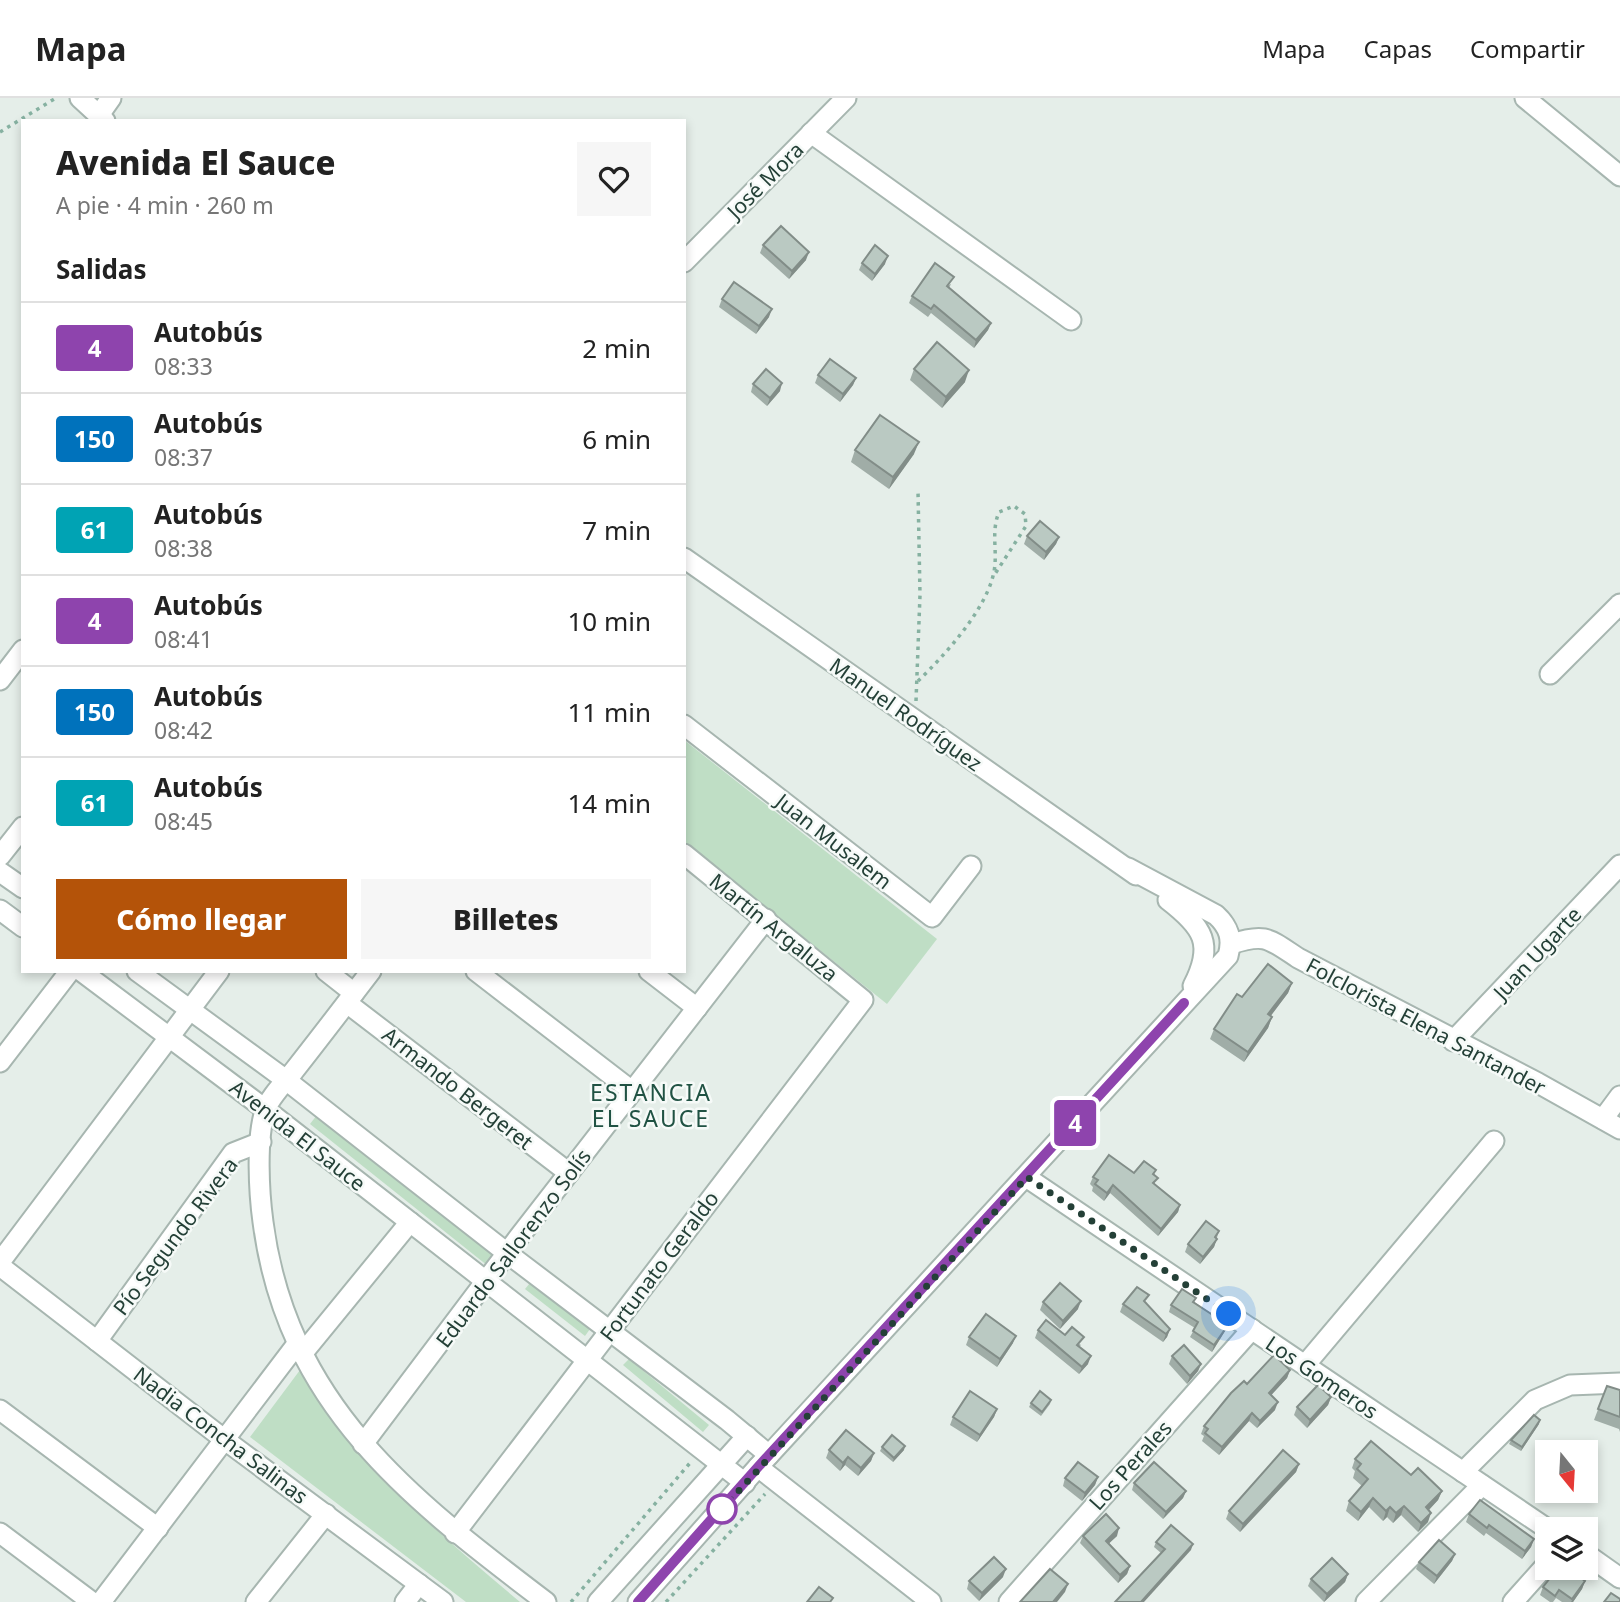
<!DOCTYPE html>
<html lang="es">
<meta charset="utf-8">
<style>
body{margin:0;font-family:"Noto Sans",sans-serif;background:#f6f6f6;color:#222;height:100vh;display:flex;flex-direction:column;font-size:26px;white-space:nowrap}
*{box-sizing:border-box;margin:0}
p{font-size:23px;color:#767676}
.icon{flex:none;width:38px;height:38px;fill:none;stroke:currentColor;stroke-width:2;stroke-linecap:round;stroke-linejoin:round}
.map{position:relative;flex:1;overflow:hidden}
.sheet{position:absolute;left:21px;top:21px;width:665px;height:854px;display:flex;flex-direction:column;background:#fff;border-radius:0px;box-shadow:0 4px 10px #0003}
.sheet>*{flex:none}
.badge{padding:0 14px;border-radius:5px;font-size:24px;line-height:46px}
.needle{width:46px;rotate:162deg}
.buttons{position:absolute;left:1535px;top:1342px;display:grid;gap:14px}
.buttons a{display:grid;place-items:center;width:63px;height:63px;border-radius:0px;background:#fff;box-shadow:0 4px 10px #0003;font-size:35px}
.you{position:absolute;width:35px;height:35px;margin:-18px;border:5px solid #fff;border-radius:50%;background:#1a73e8;box-shadow:0 0 0 10px #1a73e833}
.map>.badge{position:absolute;translate:-50% -50%;box-shadow:0 0 0 4px #fff}
h2{padding:0 35px;font-size:26px;line-height:63px}
.round{display:grid;place-items:center;flex:none;width:74px;height:74px;border-radius:0px;background:#f6f6f6}
.headline{display:flex;align-items:center;justify-content:space-between;height:119px;padding:0 35px}
h1{font-size:33px;font-weight:800;line-height:52px}
.action{display:flex;gap:14px;margin-top:auto;padding:14px 35px}
.action a{flex:1;height:80px;border-radius:0px;background:#b45309;color:#fff;font-size:28px;font-weight:800;line-height:80px;text-align:center}
.action a+a{background:#f6f6f6;color:#222}
ul{padding:0;list-style:none}
li{display:flex;align-items:center;gap:21px;height:91px;padding:0 35px;border-top:2px solid #e0e0e0}
li div{flex:1}
li b{display:block;font-size:26px}
li em{font-style:normal}
li .badge{min-width:77px;font-weight:700;text-align:center}
header{display:flex;align-items:center;gap:42px;box-sizing:border-box;height:98px;padding:0 35px;background:#fff;border-bottom:2px solid #e0e0e0}
header strong{font-size:33px}
nav{display:flex;gap:38px;margin-inline-start:auto;font-size:24px}
.map>svg:first-child{display:block}
.green{fill:#bfdec5}
.lines{fill:none;stroke-linecap:round;stroke-linejoin:round}
.minor-casing{stroke:#a7b6b0;stroke-width:23}
.path{stroke:#86b1a1;stroke-width:3.5;stroke-dasharray:3.5 5;stroke-linecap:butt}
.minor{stroke:#fff;stroke-width:19}
.wall{fill:#a0ada7}
.shaded-wall{fill:#828d88}
.building{fill:#bac9c2;stroke:#828d88;stroke-width:2}
.line-casing{stroke:#fff;stroke-width:16}
.line{stroke:#8e44ad;stroke-width:10}
.walk{stroke:#244037;stroke-width:7;stroke-dasharray:0 12.6}
.stop-dot{fill:#fff;stroke:#8e44ad;stroke-width:3.5}
.labels{text-anchor:middle;dominant-baseline:central;stroke-width:5;stroke-linejoin:round;paint-order:stroke}
.street-label{font-size:21px;fill:#244037;stroke:#f6faf8}
.neighbourhood-label{font-size:23px;letter-spacing:2px;fill:#205243;stroke:#f6faf8}
</style>
<header>
<strong>Mapa</strong>
<nav><a>Mapa</a><a>Capas</a><a>Compartir</a></nav>
</header>
<div class="map">
<svg width="1620" height="1504" viewBox="0 0 1620 1504">
<rect width="100%" height="100%" fill="#e5eee9"/>
<g class="green">
<polygon points="684,642 937,841 887,906 684,743"/>
<polygon points="317,1017 495,1159 488,1168 310,1026"/>
<polygon points="530,1185 590,1231 585,1238 525,1191"/>
<polygon points="629,1261 709,1327 703,1334 623,1267"/>
<path d="M300,1272C313,1291 326,1311 340,1329C391,1396 456,1450 520,1504H466L250,1339Z"/>
</g>
<g class="lines">
<g class="minor-casing">
<g id="minor">
<polyline points="80,0 105,23"/>
<polyline points="1525,0 1620,78"/>
<polyline points="99,17 111,0"/>
<polyline points="811,35 1071,222"/>
<polyline points="684,164 846,0"/>
<polyline points="684,460 1136,777"/>
<polyline points="1550,576 1620,506"/>
<polyline points="0,582 23,552"/>
<polyline points="684,627 932,819 971,768"/>
<polyline points="0,758 23,729"/>
<polyline points="0,774 23,790"/>
<path d="M1168,802C1203,829 1215,846 1193,888"/>
<polyline points="0,812 23,829"/>
<path d="M1231,846C1265,835 1268,840 1298,860L1538,985L1620,1031"/>
<polyline points="81,873 265,1011 745,1385"/>
<polyline points="137,873 286,982 507,1155 727,1322 769,1357"/>
<polyline points="326,873 354,895"/>
<path d="M371,873C345,907 319,941 293,974C284,985 269,1000 265,1013C256,1041 259,1095 263,1124C287,1307 409,1400 546,1504"/>
<polyline points="476,873 632,993"/>
<polyline points="649,873 697,910"/>
<polyline points="347,905 569,1075"/>
<polyline points="1453,943 1620,767"/>
<polyline points="0,964 70,873"/>
<polyline points="1603,1021 1620,998"/>
<polyline points="1026,1079 1549,1432"/>
<polyline points="0,1164 219,873"/>
<polyline points="0,1168 225,1342 443,1504"/>
<polyline points="97,1243 233,1055 261,1044"/>
<polyline points="302,1256 410,1124"/>
<polyline points="1305,1267 1494,1043"/>
<polyline points="0,1312 158,1430"/>
<polyline points="363,1346 519,1139 766,821"/>
<polyline points="758,1369 931,1504"/>
<polyline points="1463,1374 1535,1302 1570,1287 1620,1285"/>
<polyline points="0,1435 92,1504"/>
<polyline points="455,1435 863,902 684,756"/>
<polyline points="1586,1456 1620,1480"/>
<polyline points="101,1504 297,1246"/>
<polyline points="256,1504 326,1416"/>
<polyline points="405,1504 419,1486"/>
<polyline points="598,1504 747,1338"/>
<path d="M638,1504L758,1369L1228,858C1233,841 1229,829 1216,817L1128,770"/>
<polyline points="1009,1504 1252,1231"/>
<polyline points="1366,1504 1482,1387"/>
<polyline points="1513,1504 1547,1466"/>
</g>
</g>
<g class="path">
<polyline points="0,34 56,0"/>
<path d="M918,583C944,558 984,514 993,478C999,456 990,436 999,414L1014,408L1025,416L1026,428L993,479"/>
<polyline points="916,603 920,497 918,393"/>
<polyline points="571,1504 690,1365"/>
<polyline points="666,1504 765,1396"/>
</g>
<use href="#minor" class="minor"/>
</g>
<g class="wall">
<polygon points="763,147 806,162 789,181 760,155"/>
<polygon points="862,165 885,166 872,183 859,172"/>
<polygon points="951,186 949,190 991,225 988,232 974,250 931,215 928,219 909,205 912,198"/>
<polygon points="722,201 769,219 756,236 719,209"/>
<polygon points="914,271 965,284 942,310 910,282"/>
<polygon points="818,277 856,280 853,287 840,304 815,285"/>
<polygon points="753,286 780,293 767,308 751,294"/>
<polygon points="855,352 914,356 889,391 851,364"/>
<polygon points="1027,438 1059,439 1056,446 1044,462 1024,446"/>
<polygon points="1292,885 1288,895 1270,918 1272,919 1268,930 1244,964 1210,941 1214,931 1242,899"/>
<polygon points="1156,1072 1154,1077 1155,1087 1180,1107 1178,1114 1158,1138 1110,1095 1104,1103 1092,1093 1093,1089 1090,1086 1093,1079"/>
<polygon points="1219,1133 1214,1149 1200,1166 1185,1154 1188,1146"/>
<polygon points="1196,1200 1194,1205 1225,1233 1212,1254 1190,1239 1195,1230 1169,1214 1171,1207"/>
<polygon points="1043,1204 1078,1211 1060,1231 1040,1212"/>
<polygon points="1146,1205 1170,1231 1167,1239 1163,1244 1120,1214 1123,1206"/>
<polygon points="1038,1232 1065,1237 1081,1247 1079,1249 1088,1266 1079,1276 1035,1240"/>
<polygon points="969,1239 1013,1245 997,1269 966,1247"/>
<polygon points="1172,1258 1201,1266 1198,1273 1187,1286 1169,1266"/>
<polygon points="1290,1272 1287,1280 1271,1297 1275,1312 1257,1330 1249,1323 1219,1357 1202,1343 1204,1338 1201,1336 1204,1328 1247,1286"/>
<polygon points="1607,1288 1620,1292 1620,1334 1619,1331 1594,1322"/>
<polygon points="1331,1299 1328,1307 1307,1330 1294,1317 1297,1309"/>
<polygon points="1051,1302 1050,1306 1041,1318 1029,1309 1031,1305"/>
<polygon points="997,1311 994,1319 977,1344 950,1327 953,1319"/>
<polygon points="1539,1326 1521,1353 1509,1346 1511,1342"/>
<polygon points="882,1349 904,1352 893,1364 880,1353"/>
<polygon points="829,1352 874,1355 871,1363 858,1378 845,1367 840,1373 826,1360"/>
<polygon points="1355,1361 1411,1377 1442,1393 1438,1402 1429,1412 1428,1424 1418,1434 1401,1417 1393,1425 1387,1419 1383,1423 1369,1409 1358,1423 1346,1413 1349,1403 1362,1388 1353,1380 1355,1373 1352,1370"/>
<polygon points="1299,1366 1296,1374 1240,1434 1226,1421 1229,1413"/>
<polygon points="1098,1379 1095,1387 1082,1403 1063,1388 1065,1380"/>
<polygon points="1134,1385 1186,1393 1183,1400 1163,1421 1132,1392"/>
<polygon points="1469,1416 1534,1441 1531,1449 1522,1461 1486,1435 1484,1438 1466,1424"/>
<polygon points="1083,1438 1117,1438 1109,1445 1130,1468 1127,1476 1118,1485 1080,1445"/>
<polygon points="1156,1444 1191,1452 1161,1455 1154,1449"/>
<polygon points="1455,1456 1452,1463 1434,1486 1416,1471 1419,1464"/>
<polygon points="1348,1476 1345,1484 1324,1504 1308,1488 1311,1481"/>
<polygon points="1003,1479 979,1503 967,1491 969,1483"/>
<polygon points="1585,1483 1582,1491 1573,1504 1562,1504 1556,1500 1553,1504 1550,1504 1540,1497 1543,1489"/>
</g>
<g class="shaded-wall">
<polygon points="809,154 806,162 789,181 792,173"/>
<polygon points="888,158 885,166 872,183 875,176"/>
<polygon points="772,211 769,219 756,236 759,228"/>
<polygon points="991,225 988,232 974,250 976,242"/>
<polygon points="969,272 965,284 942,310 946,299"/>
<polygon points="856,280 853,287 840,304 843,296"/>
<polygon points="782,285 780,293 767,308 770,300"/>
<polygon points="919,344 914,356 889,391 893,379"/>
<polygon points="1059,439 1056,446 1044,462 1046,454"/>
<polygon points="1292,885 1288,895 1264,927 1268,916"/>
<polygon points="1272,919 1268,930 1244,964 1248,954"/>
<polygon points="1113,1087 1110,1095 1104,1103 1107,1095"/>
<polygon points="1180,1107 1178,1114 1158,1138 1161,1131"/>
<polygon points="1217,1141 1214,1149 1200,1166 1203,1159"/>
<polygon points="1081,1203 1078,1211 1060,1231 1063,1223"/>
<polygon points="1228,1227 1225,1233 1212,1254 1214,1247"/>
<polygon points="1170,1231 1167,1239 1163,1244 1166,1236"/>
<polygon points="1016,1238 1013,1245 997,1269 1000,1261"/>
<polygon points="1091,1258 1088,1266 1079,1276 1082,1269"/>
<polygon points="1201,1266 1198,1273 1187,1286 1190,1278"/>
<polygon points="1290,1272 1287,1280 1266,1303 1269,1295"/>
<polygon points="1331,1299 1328,1307 1307,1330 1310,1322"/>
<polygon points="1278,1304 1275,1312 1257,1330 1260,1323"/>
<polygon points="997,1311 994,1319 977,1344 980,1337"/>
<polygon points="1252,1315 1249,1323 1219,1357 1222,1349"/>
<polygon points="1540,1322 1539,1326 1521,1353 1522,1349"/>
<polygon points="905,1348 904,1352 893,1364 894,1360"/>
<polygon points="874,1355 871,1363 858,1378 861,1370"/>
<polygon points="848,1359 845,1367 840,1373 843,1365"/>
<polygon points="1299,1366 1296,1374 1240,1434 1243,1426"/>
<polygon points="1098,1379 1095,1387 1082,1403 1085,1395"/>
<polygon points="1186,1393 1183,1400 1163,1421 1166,1414"/>
<polygon points="1442,1393 1438,1402 1422,1419 1426,1409"/>
<polygon points="1373,1400 1369,1409 1358,1423 1361,1414"/>
<polygon points="1404,1408 1401,1417 1393,1425 1396,1415"/>
<polygon points="1390,1409 1387,1419 1383,1423 1386,1413"/>
<polygon points="1431,1415 1428,1424 1418,1434 1421,1425"/>
<polygon points="1119,1430 1117,1438 1103,1451 1106,1443"/>
<polygon points="1534,1441 1531,1449 1522,1461 1525,1453"/>
<polygon points="1193,1446 1191,1452 1144,1504 1141,1504"/>
<polygon points="1455,1456 1452,1463 1434,1486 1437,1478"/>
<polygon points="1130,1468 1127,1476 1118,1485 1120,1477"/>
<polygon points="1006,1471 1003,1479 979,1503 982,1495"/>
<polygon points="1348,1476 1345,1484 1324,1504 1327,1496"/>
<polygon points="1585,1483 1582,1491 1573,1504 1571,1504"/>
<polygon points="1068,1486 1065,1494 1057,1504 1053,1504"/>
</g>
<g class="building">
<polygon points="781,128 809,154 792,173 763,147"/>
<polygon points="875,147 888,158 875,176 862,165"/>
<polygon points="935,165 954,179 947,188 991,225 976,242 934,207 931,211 912,198"/>
<polygon points="734,184 772,211 759,228 722,201"/>
<polygon points="937,244 969,272 946,299 914,271"/>
<polygon points="830,261 856,280 843,296 818,277"/>
<polygon points="766,271 782,285 770,300 753,286"/>
<polygon points="880,317 919,344 893,379 855,352"/>
<polygon points="1040,423 1059,439 1046,454 1027,438"/>
<polygon points="1268,866 1292,885 1268,916 1272,919 1248,954 1214,931 1237,896 1242,899"/>
<polygon points="1109,1057 1134,1075 1144,1063 1156,1072 1153,1076 1158,1080 1153,1085 1180,1107 1161,1131 1113,1087 1107,1095 1095,1086 1098,1082 1093,1079"/>
<polygon points="1206,1123 1219,1133 1215,1139 1217,1141 1203,1159 1188,1146"/>
<polygon points="1060,1185 1081,1203 1063,1223 1043,1204"/>
<polygon points="1137,1189 1149,1197 1144,1203 1170,1231 1166,1236 1123,1206"/>
<polygon points="1182,1191 1196,1200 1193,1204 1228,1227 1214,1247 1193,1233 1198,1224 1171,1207"/>
<polygon points="986,1216 1016,1238 1000,1261 969,1239"/>
<polygon points="1046,1222 1065,1237 1072,1229 1084,1239 1077,1247 1091,1258 1082,1269 1038,1232"/>
<polygon points="1184,1247 1201,1266 1190,1278 1172,1258"/>
<polygon points="1274,1257 1290,1272 1269,1295 1278,1304 1260,1323 1252,1315 1222,1349 1205,1335 1208,1331 1204,1328 1231,1295 1244,1283 1247,1286"/>
<polygon points="1318,1287 1331,1299 1310,1322 1297,1309"/>
<polygon points="1607,1288 1620,1292 1620,1319 1598,1311"/>
<polygon points="970,1293 997,1311 980,1337 953,1319"/>
<polygon points="1040,1293 1051,1302 1042,1314 1031,1305"/>
<polygon points="1534,1317 1540,1322 1522,1349 1511,1342"/>
<polygon points="846,1332 874,1355 861,1370 848,1359 843,1365 829,1352"/>
<polygon points="892,1337 905,1348 894,1360 882,1349"/>
<polygon points="1371,1343 1411,1377 1418,1370 1442,1393 1426,1409 1431,1415 1421,1425 1404,1408 1396,1415 1390,1409 1386,1413 1373,1400 1361,1414 1349,1403 1368,1381 1357,1371 1361,1366 1355,1361"/>
<polygon points="1283,1352 1299,1366 1243,1426 1229,1413"/>
<polygon points="1078,1364 1098,1379 1085,1395 1065,1380"/>
<polygon points="1154,1364 1186,1393 1166,1414 1134,1385"/>
<polygon points="1480,1402 1534,1441 1525,1453 1489,1427 1487,1430 1469,1416"/>
<polygon points="1106,1416 1119,1430 1106,1443 1130,1468 1120,1477 1083,1438"/>
<polygon points="1171,1427 1193,1446 1141,1504 1115,1504 1165,1451 1156,1444"/>
<polygon points="1439,1442 1455,1456 1437,1478 1419,1464"/>
<polygon points="994,1459 1006,1471 982,1495 969,1483"/>
<polygon points="1332,1460 1348,1476 1327,1496 1311,1481"/>
<polygon points="1558,1470 1568,1470 1585,1483 1572,1501 1559,1492 1555,1498 1543,1489"/>
<polygon points="1050,1471 1068,1486 1053,1504 1020,1504"/>
<polygon points="819,1489 833,1500 830,1504 807,1504"/>
<polygon points="1611,1495 1620,1501 1620,1504 1604,1504"/>
</g>
<g class="lines">
<g class="line-casing">
<polyline id="line" points="638,1504 758,1369 1184,905"/>
</g>
<use href="#line" class="line"/>
<polyline class="walk" points="722,1411 1027,1079 1229,1216"/>
</g>
<circle class="stop-dot" cx="722" cy="1411" r="14"/>
<g class="labels">
<g class="street-label">
<text transform="translate(765 82) rotate(-45)">José Mora</text>
<text transform="translate(906 616) rotate(35)">Manuel Rodríguez</text>
<text transform="translate(834 743) rotate(38)">Juan Musalem</text>
<text transform="translate(774 829) rotate(39)">Martín Argaluza</text>
<text transform="translate(1537 855) rotate(-47)">Juan Ugarte</text>
<text transform="translate(1426 928) rotate(28)">Folclorista Elena Santander</text>
<text transform="translate(458 990) rotate(38)">Armando Bergeret</text>
<text transform="translate(298 1037) rotate(38)">Avenida El Sauce</text>
<text transform="translate(175 1138) rotate(-53)">Pío Segundo Rivera</text>
<text transform="translate(513 1150) rotate(-53)">Eduardo Sallorenzo Solís</text>
<text transform="translate(659 1168) rotate(-53)">Fortunato Geraldo</text>
<text transform="translate(1322 1279) rotate(34)">Los Gomeros</text>
<text transform="translate(221 1337) rotate(37)">Nadia Concha Salinas</text>
<text transform="translate(1130 1367) rotate(-48)">Los Perales</text>
</g>
<g class="neighbourhood-label">
<text x="651" y="994">ESTANCIA<tspan x="651" dy="26">EL SAUCE</tspan></text>
</g>
</g>
</svg>
<div class="buttons">
<a><svg class="needle" viewBox="-14 -14 28 28"><path d="M0-13l5 13h-10z" fill="#e53935"/><path d="M0 13l5-13h-10z" fill="#767676"/></svg></a>
<a><svg class="icon" aria-label="layers" viewBox="0 0 24 24"><path d="M12 4l9 5-9 5-9-5zM3 14l9 5 9-5"/></svg></a>
</div>
<div class="you" style="left:1229px;top:1216px"></div>
<b class="badge" style="left:1075px;top:1025px;background:#8e44ad;color:#fff">4</b>
<section class="sheet">
<div class="headline"><div><h1>Avenida El Sauce</h1><p>A pie · 4 min · 260 m</p></div><a class="round"><svg class="icon" aria-label="heart" viewBox="0 0 24 24"><path d="M12 20l-8-8c-3-5 5-10 8-4 3-6 11-1 8 4z"/></svg></a></div>
<h2>Salidas</h2>
<ul>
<li><span class="badge" style="background:#8e44ad;color:#fff">4</span><div><b>Autobús</b><p>08:33</p></div><em>2 min</em></li>
<li><span class="badge" style="background:#0072bc;color:#fff">150</span><div><b>Autobús</b><p>08:37</p></div><em>6 min</em></li>
<li><span class="badge" style="background:#00a3b4;color:#fff">61</span><div><b>Autobús</b><p>08:38</p></div><em>7 min</em></li>
<li><span class="badge" style="background:#8e44ad;color:#fff">4</span><div><b>Autobús</b><p>08:41</p></div><em>10 min</em></li>
<li><span class="badge" style="background:#0072bc;color:#fff">150</span><div><b>Autobús</b><p>08:42</p></div><em>11 min</em></li>
<li><span class="badge" style="background:#00a3b4;color:#fff">61</span><div><b>Autobús</b><p>08:45</p></div><em>14 min</em></li>
</ul>
<div class="action"><a>Cómo llegar</a><a>Billetes</a></div>
</section>
</div>
